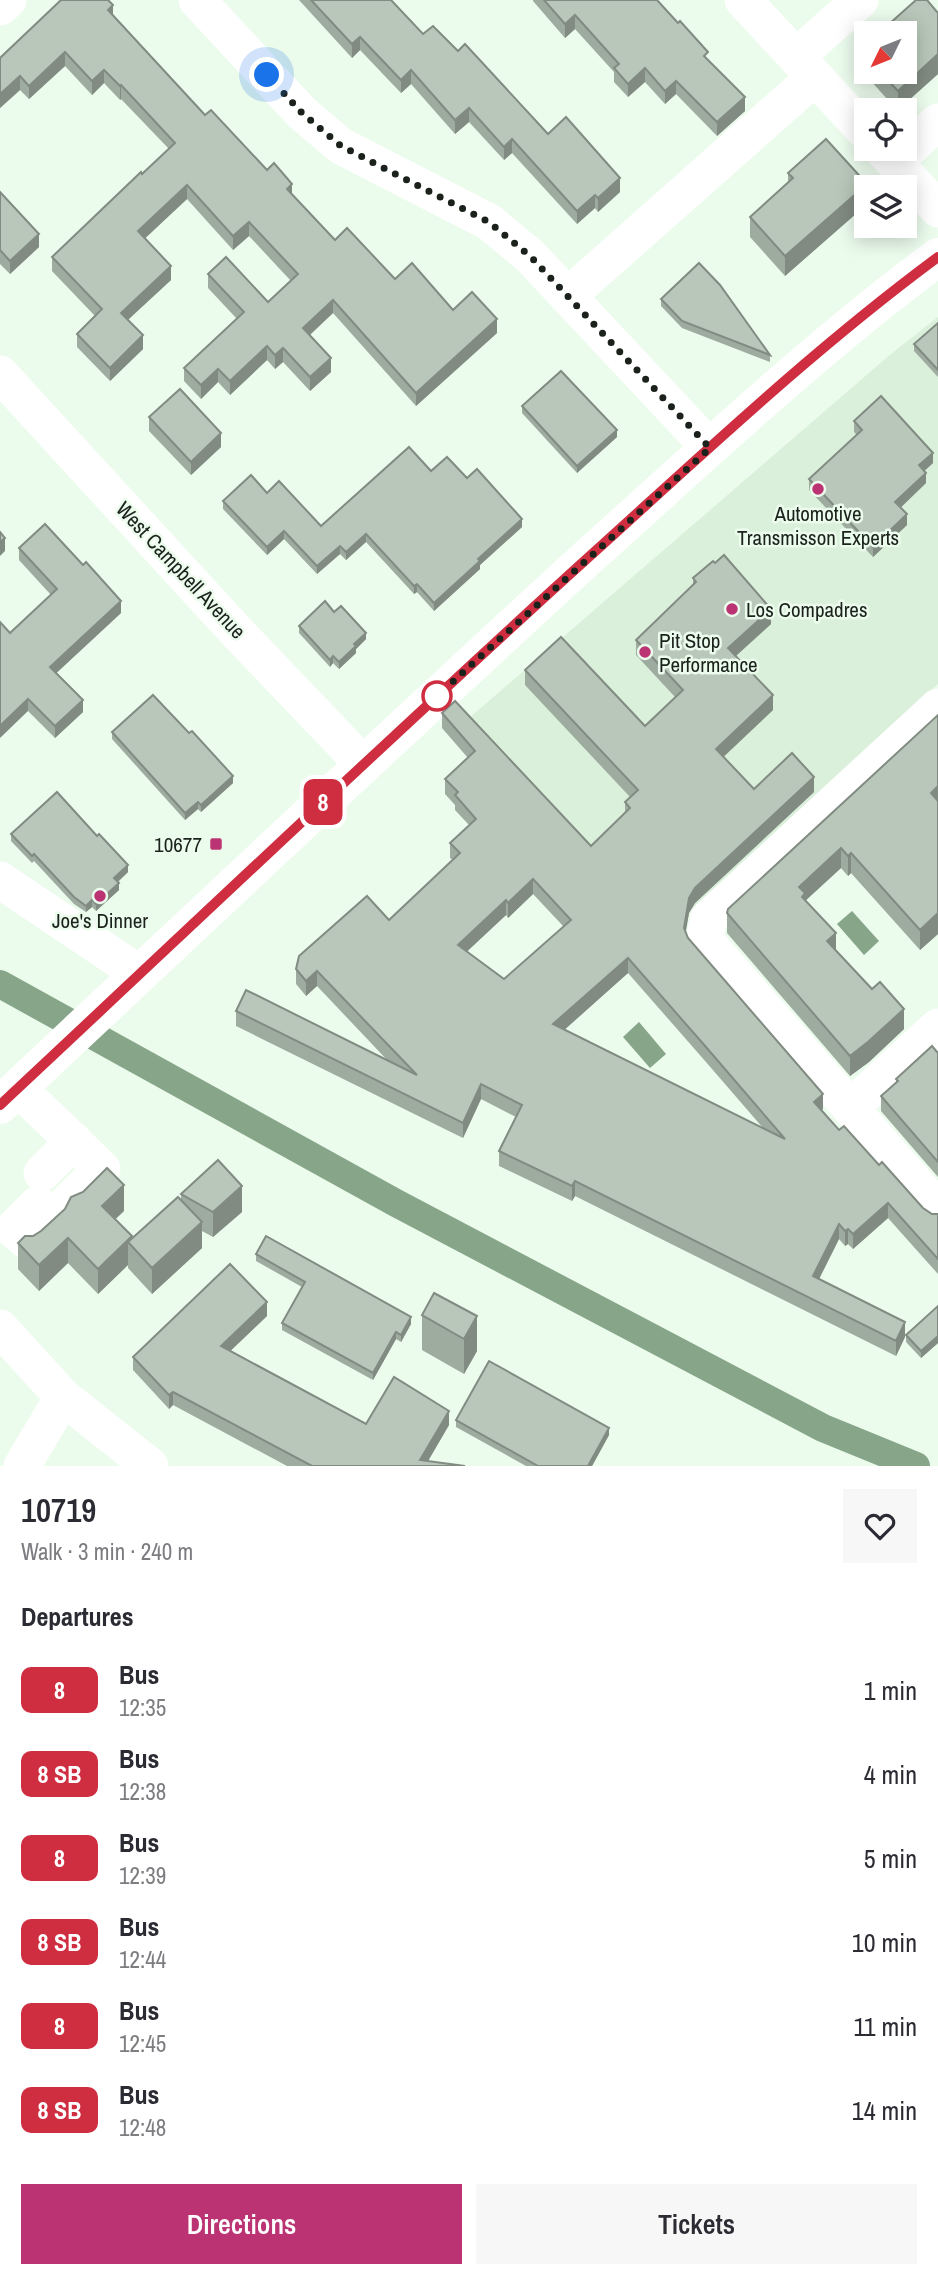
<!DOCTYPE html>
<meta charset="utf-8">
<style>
body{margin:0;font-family:"Archivo Narrow",sans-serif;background:#f7f7f7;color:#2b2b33;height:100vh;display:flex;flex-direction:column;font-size:26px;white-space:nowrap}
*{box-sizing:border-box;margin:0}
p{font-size:23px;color:#7c7c81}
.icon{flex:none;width:38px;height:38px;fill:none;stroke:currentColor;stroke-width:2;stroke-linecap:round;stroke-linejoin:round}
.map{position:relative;height:1466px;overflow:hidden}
.drawer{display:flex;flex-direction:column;background:#fff;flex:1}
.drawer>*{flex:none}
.badge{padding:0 14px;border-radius:10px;font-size:24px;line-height:46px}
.needle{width:46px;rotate:227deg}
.tools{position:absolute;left:854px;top:21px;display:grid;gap:14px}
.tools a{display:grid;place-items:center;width:63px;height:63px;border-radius:0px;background:#fff;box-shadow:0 4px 18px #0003;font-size:35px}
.you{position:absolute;width:35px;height:35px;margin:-18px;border:5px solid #fff;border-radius:50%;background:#1a73e8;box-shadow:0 0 0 10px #1a73e833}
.map>.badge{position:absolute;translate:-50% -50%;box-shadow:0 0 0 4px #fff}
h2{padding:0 21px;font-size:26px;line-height:63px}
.round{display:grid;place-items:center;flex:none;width:74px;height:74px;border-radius:0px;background:#f7f7f7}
.head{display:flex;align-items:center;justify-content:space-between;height:119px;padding:0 21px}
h1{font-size:33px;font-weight:600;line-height:52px}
.primary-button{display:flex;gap:14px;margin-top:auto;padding:14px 21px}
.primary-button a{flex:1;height:80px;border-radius:0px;background:#bb3373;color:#fff;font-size:28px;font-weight:600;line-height:80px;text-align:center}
.primary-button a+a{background:#f7f7f7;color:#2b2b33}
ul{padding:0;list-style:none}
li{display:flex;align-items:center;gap:21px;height:84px;padding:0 21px}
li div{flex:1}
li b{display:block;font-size:26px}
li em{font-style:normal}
li .badge{min-width:77px;font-weight:700;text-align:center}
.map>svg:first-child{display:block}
.built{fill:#daf0db}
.water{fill:#87a588}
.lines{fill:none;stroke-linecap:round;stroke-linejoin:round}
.canal{stroke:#87a588;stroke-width:28}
.minor{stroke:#fff;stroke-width:37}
.major{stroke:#fff;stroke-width:38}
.wall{fill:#9eab9f;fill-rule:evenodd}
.shaded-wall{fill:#818b82}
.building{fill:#b8c7b9;stroke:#818b82;stroke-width:2;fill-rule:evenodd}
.line-casing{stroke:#fff;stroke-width:16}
.line{stroke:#cf2e41;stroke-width:10}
.walk{stroke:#1b211b;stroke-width:7;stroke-dasharray:0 12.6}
.poi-dot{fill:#bb3373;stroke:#ebfbec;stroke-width:2.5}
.stop-dot{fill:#fff;stroke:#cf2e41;stroke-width:3.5}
.labels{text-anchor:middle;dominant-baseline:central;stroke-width:5;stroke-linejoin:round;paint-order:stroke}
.poi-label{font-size:21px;fill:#1b211b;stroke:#ebfbec}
.street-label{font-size:21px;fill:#1b211b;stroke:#ebfbec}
</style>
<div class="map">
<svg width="938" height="1466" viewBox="0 0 938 1466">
<rect width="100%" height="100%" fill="#ebfbec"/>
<polygon class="built" points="938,317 938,684 669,930 468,719 891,354"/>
<g class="water">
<polygon points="852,911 879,941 864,955 837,924"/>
<polygon points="639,1022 666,1054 650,1068 623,1037"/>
</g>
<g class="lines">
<polyline class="canal" points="0,984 396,1203 823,1428 916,1466"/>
<g class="minor">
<polyline points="197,0 302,113 341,146 489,222 531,257 710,448"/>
<polyline points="743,0 866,132"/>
<polyline points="0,7 8,0"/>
<polyline points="796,57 860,0"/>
<polyline points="882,149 938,209"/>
<polyline points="894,162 938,122"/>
<polyline points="569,295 815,77"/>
<polyline points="0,374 234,629 363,764"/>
<polyline points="938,707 709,918 704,939 938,1209"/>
<polyline points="0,880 140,974"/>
<polyline points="18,1088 102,1169 68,1202"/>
<polyline points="851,1107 938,1027"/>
<polyline points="42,1173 74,1141"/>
<polyline points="38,1204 13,1229 27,1241 51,1219"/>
<polyline points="0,1328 63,1397 150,1466"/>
<polyline points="22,1466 63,1397"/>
</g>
<path class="major" d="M0,1105C195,922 389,739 586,559C701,456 814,349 938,257"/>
</g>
<g class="wall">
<polygon points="299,0 391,0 423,34 458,51 548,134 620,192 598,212 595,208 577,224 512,153 504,160 469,122 455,134 411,84 401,93 360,50 352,58"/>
<polygon points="533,0 657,0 708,60 745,111 717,136 676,94 665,104 645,82 628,97 614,82 614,72 575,29 565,38 533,1"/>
<polygon points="113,15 205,115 292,194 335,240 395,279 497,333 416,406 333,313 310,335 331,372 310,391 283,362 275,369 267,360 230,395 218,382 201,399 184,381 184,368 237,319 208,288 208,274 268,302 291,281 249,236 233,250 187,199 145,238 171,280 128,320 143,349 110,381 77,347 77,334 95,316 52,271 52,257 169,149 121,99 120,100 104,83 92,95 65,66 29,99 20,90 0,108 0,58"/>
<polygon points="866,45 866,72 905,72 938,74 897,110 861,70 861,50"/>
<polygon points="788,173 867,187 866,187 866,205 785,276 750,237 750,217 788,182"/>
<polygon points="0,192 39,247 10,274 0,264"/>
<polygon points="661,299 770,355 770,362 682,328 661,306"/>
<polygon points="938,323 938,377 914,351 914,344"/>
<polygon points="522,406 617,437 577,473 522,413"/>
<polygon points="149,417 221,447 191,475 149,431"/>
<polygon points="854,421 933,463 924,471 926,483 900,508 907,525 873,557 809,490 809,479 857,435 854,432"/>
<polygon points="431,471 467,478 522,527 480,565 480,569 434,611 417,592 414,594 366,542 346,560 340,554 317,574 284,539 267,555 223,509 223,501 267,493 321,526"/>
<polygon points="19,548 121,613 56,673 83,712 55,738 28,711 10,633 51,595 19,560"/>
<path d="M693,578L771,624L736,656L773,710L723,757L754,789L814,792L695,903L689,913L685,932L688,938L823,1109L821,1110L839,1130L879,1165L923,1208L932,1214H938V1274L888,1218L853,1249L848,1244L845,1246L839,1239L819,1279L905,1337L896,1356L575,1196L572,1201L499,1166V1151L516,1117L481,1099L463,1138L236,1026V1011L389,1062L317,986L306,996L296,984V969L389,920L453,860L450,858V843L469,825L455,810V805L445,794V779L468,758L442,728V713L591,846L625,813V802L630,797L525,685V670L645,726L675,697L636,655V640L693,586ZM533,894L564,927L504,979L467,951L506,915L508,918ZM628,973L706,1062L763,1128L564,1030Z"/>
<polygon points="334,612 366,639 356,649 356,653 339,669 333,663 330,667 299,633 299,626"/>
<polygon points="938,715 938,934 920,950 851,873 848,876 841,868 805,901 836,950 904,1029 869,1062 850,1076 727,933 727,913"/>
<polygon points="112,732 189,733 233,783 201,812 198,809 185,820 112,739"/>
<polygon points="11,834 128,872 118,882 119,890 96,911 92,907 86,912 74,904 34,861 32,863 11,841"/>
<polygon points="938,1053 938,1177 881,1111 881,1096 896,1083 896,1079"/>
<polygon points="181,1194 242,1212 213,1237 202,1231 202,1248 152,1294 128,1268 128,1265 98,1294 68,1263 39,1291 18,1269 18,1243 33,1236 124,1211 115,1219 132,1239 181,1200"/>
<polygon points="256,1254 411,1324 401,1342 396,1339 373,1380 282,1330 282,1323 302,1287 256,1261"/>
<polygon points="938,1306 938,1343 921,1358 906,1342 906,1335"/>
<polygon points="422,1315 477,1316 477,1351 464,1374 422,1350"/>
<polygon points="267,1316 230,1351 366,1424 449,1425 428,1461 465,1466 287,1466 173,1405 169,1409 133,1370 133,1357"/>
<polygon points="456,1420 609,1435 592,1466 526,1466 456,1427"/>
</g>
<g class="shaded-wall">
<polygon points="113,5 113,19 108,10"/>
<polygon points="575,15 575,29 565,38 565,24"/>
<polygon points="360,37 360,50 352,58 352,44"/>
<polygon points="65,52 65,66 29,99 29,86"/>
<polygon points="938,54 938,74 898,110 898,91"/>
<polygon points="645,68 645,82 628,97 628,84"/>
<polygon points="104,70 104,83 92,95 92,81"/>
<polygon points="411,70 411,84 401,93 401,80"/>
<polygon points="20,76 20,90 0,108 0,94"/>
<polygon points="676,81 676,94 665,104 665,91"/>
<polygon points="121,85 121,99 120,100 120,86"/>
<polygon points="745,97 745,111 717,136 717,122"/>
<polygon points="469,108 469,122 455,134 455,120"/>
<polygon points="512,139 512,153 504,160 504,147"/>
<polygon points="620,178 620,192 598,212 598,198"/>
<polygon points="292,184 292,198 287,189"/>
<polygon points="867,184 867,187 866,187 866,205 785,276 785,256"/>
<polygon points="187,185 187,199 138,245 138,231"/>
<polygon points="595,195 595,208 577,224 577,211"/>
<polygon points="249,222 249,236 233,250 233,236"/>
<polygon points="39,234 39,247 10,274 10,261"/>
<polygon points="171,266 171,280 121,326 121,313"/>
<polygon points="333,300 333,313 303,341 303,328"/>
<polygon points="497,319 497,333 416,406 416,393"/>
<polygon points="143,335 143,349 110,381 110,368"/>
<polygon points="267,346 267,360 230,395 230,381"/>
<polygon points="283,348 283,362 275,369 275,355"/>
<polygon points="331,358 331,372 310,391 310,377"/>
<polygon points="218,369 218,382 201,399 201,385"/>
<polygon points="617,430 617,437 577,473 577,466"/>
<polygon points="221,433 221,447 191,475 191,462"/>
<polygon points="933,453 933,463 919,476 919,465"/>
<polygon points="926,473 926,483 895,513 895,502"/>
<polygon points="907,514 907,525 873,557 873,547"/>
<polygon points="522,519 522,527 480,565 480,569 434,611 434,603 478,559"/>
<polygon points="284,531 284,539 267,555 267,547"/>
<polygon points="366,534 366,542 346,560 346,552"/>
<polygon points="5,538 5,551 0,556 0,542"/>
<polygon points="340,546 340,554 317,574 317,566"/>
<polygon points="417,584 417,592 414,594 414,586"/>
<polygon points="121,601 121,613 50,679 50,667"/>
<polygon points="771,609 771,624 728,663 728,648"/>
<polygon points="366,633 366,639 356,649 356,653 339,669 339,662 354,644"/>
<polygon points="333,656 333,663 330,667 330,660"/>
<polygon points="773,695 773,710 716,764 716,749"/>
<polygon points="28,699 28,711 0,738 0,726"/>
<polygon points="83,700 83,712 55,738 55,726"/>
<polygon points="233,776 233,783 201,812 201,805"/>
<polygon points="814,777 814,792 695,903 689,913 684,943 684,928 689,898 695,888"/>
<polygon points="938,786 938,807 931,793"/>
<polygon points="198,802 198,809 185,820 185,813"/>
<polygon points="841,848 841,868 805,901 805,914 799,887"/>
<polygon points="851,853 851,873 848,876 848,856"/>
<polygon points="128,865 128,872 114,885 114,878"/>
<polygon points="533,879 533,894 508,918 508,903"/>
<polygon points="119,883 119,890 96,911 96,904"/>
<polygon points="92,900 92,907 86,912 86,906"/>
<polygon points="506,900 506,915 458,960 458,945"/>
<polygon points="938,913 938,934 920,950 920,930"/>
<polygon points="836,933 836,954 827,941"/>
<polygon points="628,958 628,973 553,1040 553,1024"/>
<polygon points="317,971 317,986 306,996 306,981"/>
<polygon points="904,1009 904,1029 869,1062 850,1076 850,1056"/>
<polygon points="481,1084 481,1099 463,1138 463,1123"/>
<polygon points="823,1094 823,1109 814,1117 814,1102"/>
<polygon points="575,1181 575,1196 572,1201 572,1186"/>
<polygon points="124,1185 124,1211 102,1232 102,1206"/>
<polygon points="242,1186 242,1212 213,1237 213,1212"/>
<polygon points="888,1203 888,1218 853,1249 853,1234"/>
<polygon points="202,1222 202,1248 152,1294 152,1268"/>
<polygon points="839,1224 839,1239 813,1291 813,1276"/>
<polygon points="848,1229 848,1244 845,1246 845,1231"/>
<polygon points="132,1236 132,1246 128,1242 128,1265 98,1294 98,1269"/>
<polygon points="68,1238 68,1263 39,1291 39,1265"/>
<polygon points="267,1302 267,1316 221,1360 221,1346"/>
<polygon points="477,1316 477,1351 464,1374 464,1339"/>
<polygon points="411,1317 411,1324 401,1342 401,1335"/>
<polygon points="905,1322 905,1337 896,1356 896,1341"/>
<polygon points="396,1332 396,1339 373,1380 373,1373"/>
<polygon points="938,1336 938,1343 921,1358 921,1351"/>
<polygon points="173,1392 173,1405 169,1409 169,1395"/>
<polygon points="449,1411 449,1425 425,1466 420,1460"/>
<polygon points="609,1428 609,1435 592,1466 588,1466"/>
</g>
<g class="building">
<polygon points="61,0 108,0 113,5 108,10 205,115 211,110 267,170 274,163 292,184 287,189 335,240 347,228 395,279 412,263 453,310 472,292 497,319 416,393 333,300 303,328 331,358 310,377 283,348 275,355 267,346 230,381 218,369 201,385 184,368 244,312 208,274 226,257 268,302 298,274 249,222 233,236 187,185 138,231 171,266 121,313 143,335 110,368 77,334 102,309 52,257 141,172 142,174 175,143 121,85 120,86 104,70 92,81 65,52 29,86 20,76 0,94 0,58"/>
<polygon points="311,0 391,0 423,34 433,26 458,51 465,44 548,134 566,117 620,178 598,198 595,195 577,211 512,139 504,147 469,108 455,120 411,70 401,80 360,37 352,44"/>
<polygon points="544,0 657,0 678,23 680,21 708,52 704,56 745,97 717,122 676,81 665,91 645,68 628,84 614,68 619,64 575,15 565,24"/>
<polygon points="916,0 927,0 938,13 938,54 898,91 880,72 905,72 905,33 879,33"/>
<polygon points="866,45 866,56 861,50"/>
<polygon points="826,139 867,184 785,256 750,217 793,178 788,173"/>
<polygon points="0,192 39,234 10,261 0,250"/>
<polygon points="699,263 720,285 770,355 682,321 661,299"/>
<polygon points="938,323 938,370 914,344"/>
<polygon points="561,371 617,430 577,466 522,406"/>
<polygon points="180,389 221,433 191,462 149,417"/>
<polygon points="881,396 933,453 919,465 926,473 895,502 907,514 873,547 809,479 862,430 854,421"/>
<polygon points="409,447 431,471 447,457 467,478 477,469 522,519 478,559 480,561 434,603 417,584 414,586 366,534 346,552 340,546 317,566 284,531 267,547 223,501 251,475 267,493 279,481 321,526"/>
<polygon points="45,524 83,565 86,562 121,601 50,667 83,700 55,726 28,699 0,726 0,622 10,633 57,589 19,548"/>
<polygon points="0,532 5,538 0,542"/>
<path d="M724,555L771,609L728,648L773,695L716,749L754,789L792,753L814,777L695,888L689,898L684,928L688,938L823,1094L814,1102L839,1130L844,1126L879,1165L882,1162L923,1208L932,1214H938V1259L888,1203L853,1234L848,1229L845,1231L839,1224L813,1276L905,1322L896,1341L575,1181L572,1186L499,1151L522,1105L481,1084L463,1123L236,1011L246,990L417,1075L317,971L306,981L296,969L299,956L367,896L389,920L460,853L450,843L476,819L455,795L458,792L445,779L475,751L442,713L455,701L591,846L630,808L625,802L638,790L525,670L561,637L645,726L683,690L636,640L696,582L693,578L713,561L715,563ZM533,879L571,920L504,979L458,945L506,900L508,903ZM628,958L706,1047L785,1139L553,1024Z"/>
<polygon points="325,601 334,612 341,606 366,633 354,644 356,646 339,662 333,656 330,660 299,626"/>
<polygon points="153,695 189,733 192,731 233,776 201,805 198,802 185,813 112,732"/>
<polygon points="938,715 938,786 931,793 938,801 938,913 920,930 851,853 848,856 841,848 799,887 805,893 802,897 836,933 827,941 872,989 880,982 904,1009 869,1041 850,1056 727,913 728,909"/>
<polygon points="57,792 97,836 99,834 128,865 114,878 119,883 96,904 92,900 86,906 74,897 34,854 32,856 11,834"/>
<polygon points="932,1046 938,1053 938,1162 881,1096 898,1081 896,1079"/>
<polygon points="218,1160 242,1186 213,1212 181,1194"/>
<polygon points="107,1168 124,1185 102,1206 132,1236 98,1269 68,1238 39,1265 18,1243 25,1236 33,1236 41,1231 65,1209 71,1197 83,1192"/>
<polygon points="178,1197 202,1222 152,1268 128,1242"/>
<polygon points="266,1236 411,1317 401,1335 396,1332 373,1373 282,1323 305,1282 256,1254"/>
<polygon points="230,1264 267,1302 221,1346 366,1424 394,1377 449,1411 420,1460 465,1466 312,1466 173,1392 169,1395 133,1357"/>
<polygon points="434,1293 477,1316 464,1339 422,1315"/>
<polygon points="938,1306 938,1336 921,1351 906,1335"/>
<polygon points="489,1361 609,1428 588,1466 538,1466 456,1420"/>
</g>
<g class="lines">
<g class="line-casing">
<path id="line" d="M0,1105C197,921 391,736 591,555C704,453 815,348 938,257"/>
</g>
<use href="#line" class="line"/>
<polyline class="walk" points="267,75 302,113 341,146 489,222 531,257 710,448 437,696"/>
</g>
<g class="poi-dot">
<circle cx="818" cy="489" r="7"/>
<circle cx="732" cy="609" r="7"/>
<circle cx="645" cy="652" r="7"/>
<rect x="209" y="837" width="14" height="14" rx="3.5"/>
<circle cx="100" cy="896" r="7"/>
</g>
<circle class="stop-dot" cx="437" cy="696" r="14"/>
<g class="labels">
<g class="poi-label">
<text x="818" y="513">Automotive<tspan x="818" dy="24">Transmisson Experts</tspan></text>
<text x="746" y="609" text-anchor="start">Los Compadres</text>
<text x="659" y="640" text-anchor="start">Pit Stop<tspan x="659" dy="24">Performance</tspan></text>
<text x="202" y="844" text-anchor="end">10677</text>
<text x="100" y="920">Joe's Dinner</text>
</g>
<g class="street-label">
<text transform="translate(181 570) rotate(47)">West Campbell Avenue</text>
</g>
</g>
</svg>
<div class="tools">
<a><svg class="needle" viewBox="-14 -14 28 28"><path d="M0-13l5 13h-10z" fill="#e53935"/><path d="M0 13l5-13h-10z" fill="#7c7c81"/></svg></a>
<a><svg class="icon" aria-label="locate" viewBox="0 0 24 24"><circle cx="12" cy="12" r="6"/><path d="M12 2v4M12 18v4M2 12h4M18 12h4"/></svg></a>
<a><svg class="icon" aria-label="layers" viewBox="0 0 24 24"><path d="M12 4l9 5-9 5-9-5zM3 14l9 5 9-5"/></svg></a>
</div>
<div class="you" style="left:267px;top:75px"></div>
<b class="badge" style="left:323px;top:802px;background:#cf2e41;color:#fff">8</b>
</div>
<section class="drawer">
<div class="head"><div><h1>10719</h1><p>Walk · 3 min · 240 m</p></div><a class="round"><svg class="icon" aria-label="heart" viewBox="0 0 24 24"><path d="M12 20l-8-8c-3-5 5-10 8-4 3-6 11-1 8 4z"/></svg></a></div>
<h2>Departures</h2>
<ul>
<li><span class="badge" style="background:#cf2e41;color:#fff">8</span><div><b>Bus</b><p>12:35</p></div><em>1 min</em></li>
<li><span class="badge" style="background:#cf2e41;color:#fff">8 SB</span><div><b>Bus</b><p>12:38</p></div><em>4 min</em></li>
<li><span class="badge" style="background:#cf2e41;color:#fff">8</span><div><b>Bus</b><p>12:39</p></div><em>5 min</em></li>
<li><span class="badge" style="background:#cf2e41;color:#fff">8 SB</span><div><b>Bus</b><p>12:44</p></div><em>10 min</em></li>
<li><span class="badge" style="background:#cf2e41;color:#fff">8</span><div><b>Bus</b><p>12:45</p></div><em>11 min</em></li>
<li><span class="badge" style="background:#cf2e41;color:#fff">8 SB</span><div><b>Bus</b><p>12:48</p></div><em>14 min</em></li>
</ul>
<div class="primary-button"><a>Directions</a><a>Tickets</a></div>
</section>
